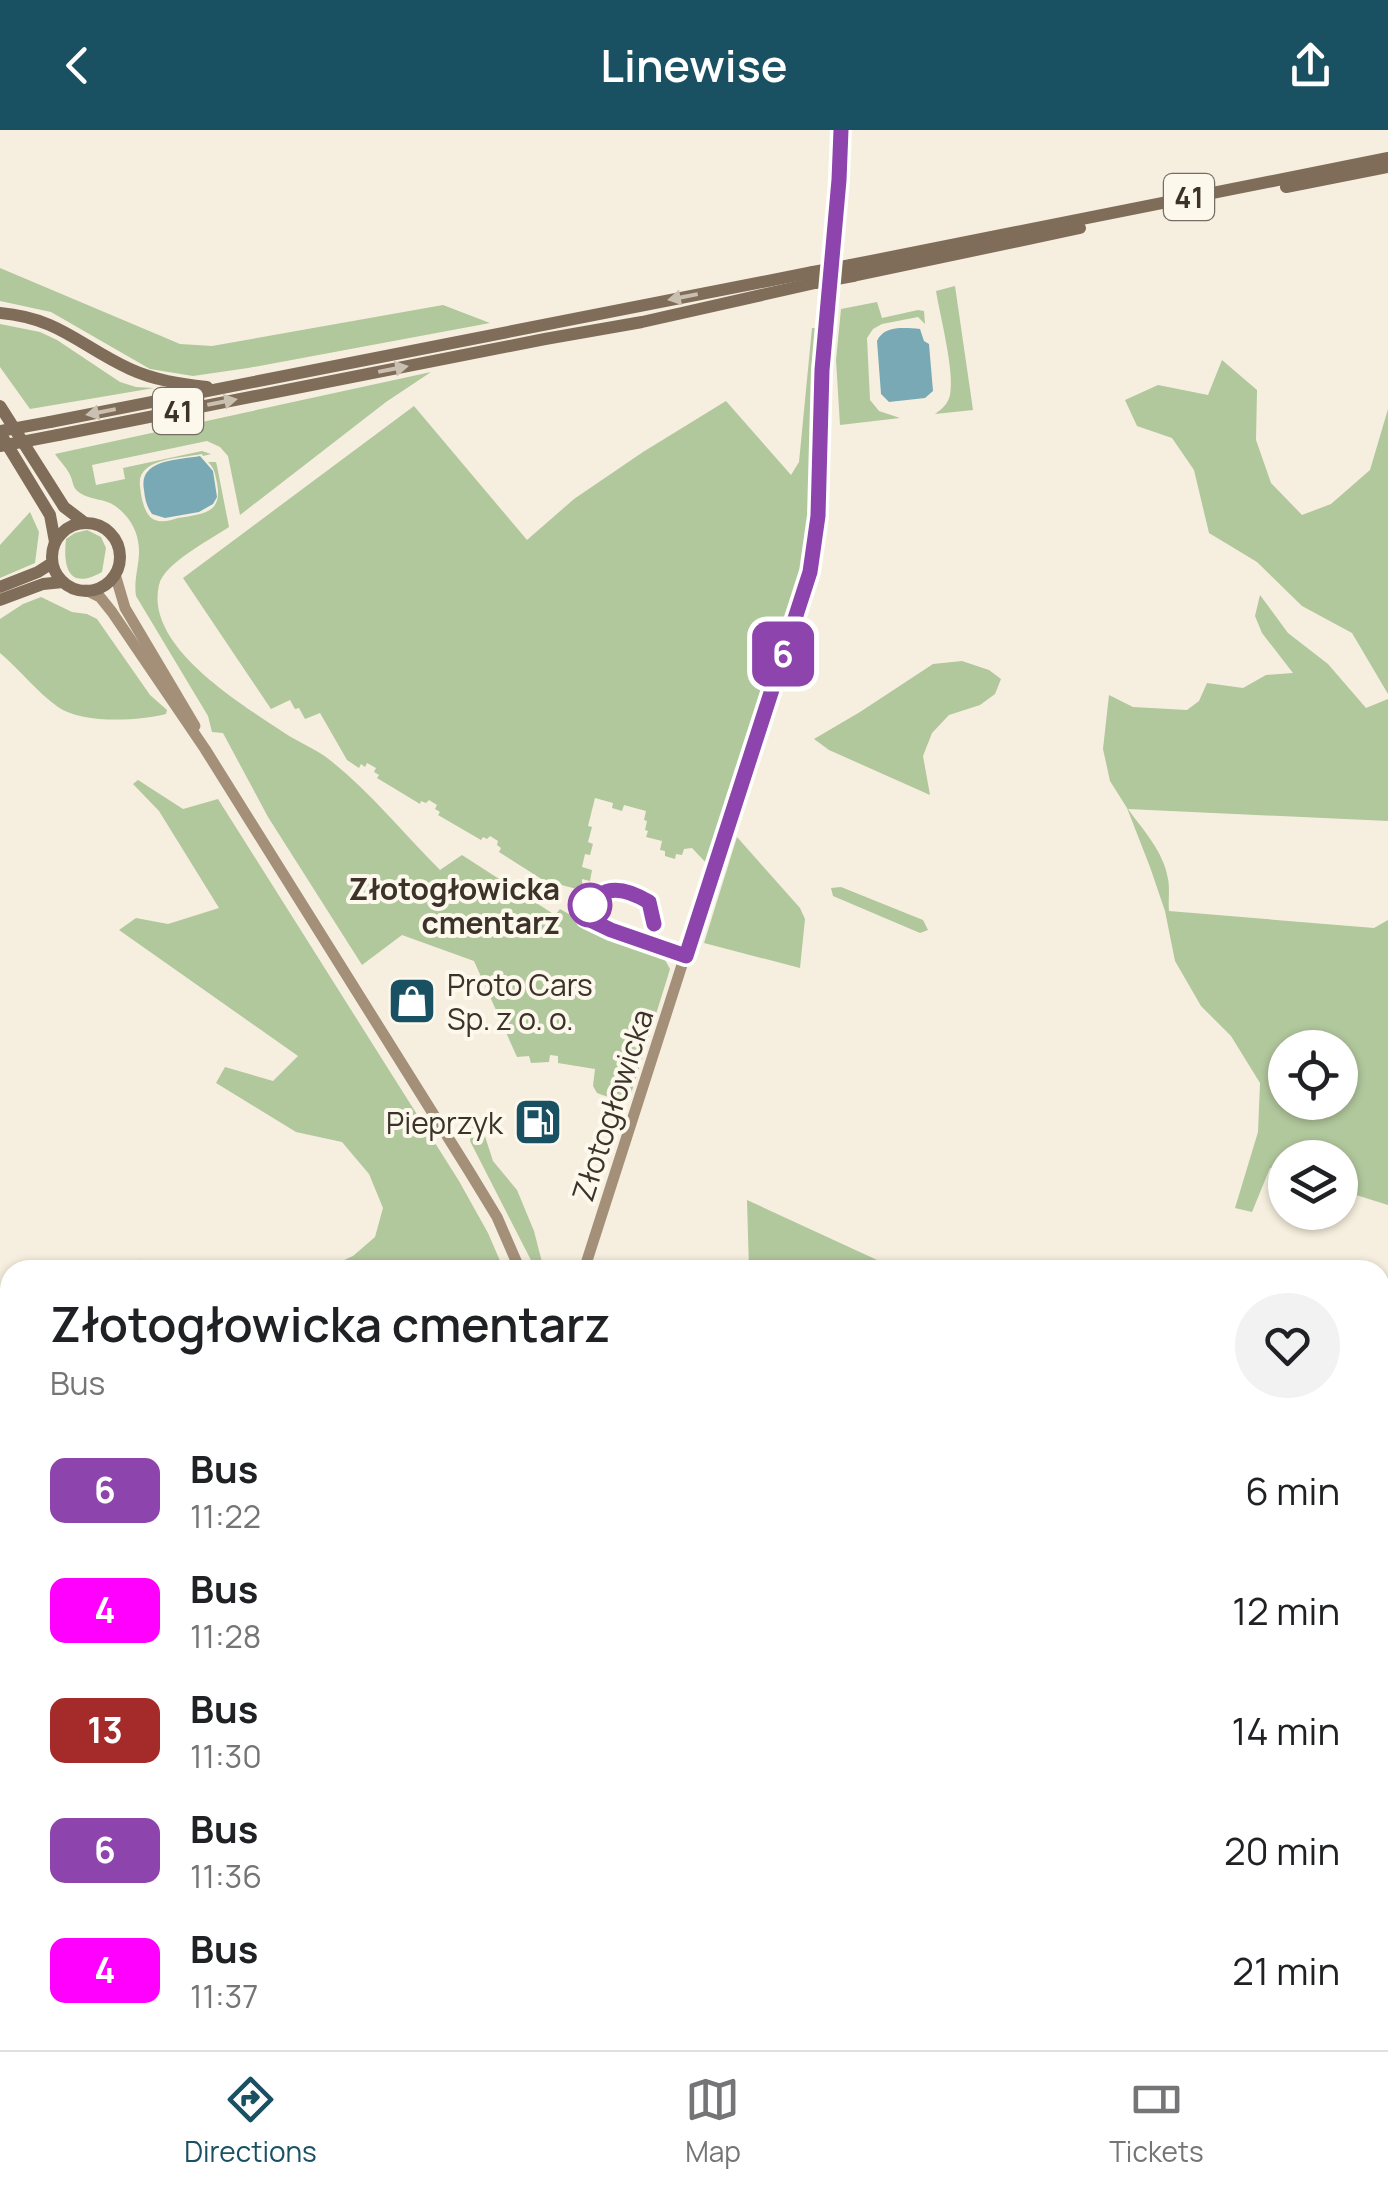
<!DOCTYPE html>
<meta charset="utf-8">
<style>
body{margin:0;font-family:Manrope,sans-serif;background:#f2f2f2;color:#202124;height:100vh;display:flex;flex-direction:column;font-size:38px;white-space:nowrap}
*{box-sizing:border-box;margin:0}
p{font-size:32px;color:#757577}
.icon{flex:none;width:55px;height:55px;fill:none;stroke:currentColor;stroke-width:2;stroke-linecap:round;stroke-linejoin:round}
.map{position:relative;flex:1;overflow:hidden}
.details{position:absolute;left:0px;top:1130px;width:1390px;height:790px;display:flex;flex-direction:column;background:#fff;border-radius:30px 30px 0 0;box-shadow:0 2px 8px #0004}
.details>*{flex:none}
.badge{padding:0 20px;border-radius:15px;font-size:35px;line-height:65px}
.buttons{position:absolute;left:1268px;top:900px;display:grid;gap:20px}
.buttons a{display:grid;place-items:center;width:90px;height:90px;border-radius:50%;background:#fff;box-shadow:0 2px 8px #0004;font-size:50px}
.map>.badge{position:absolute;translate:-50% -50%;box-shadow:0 0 0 5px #fff}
.round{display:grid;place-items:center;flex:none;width:105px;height:105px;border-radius:52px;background:#f2f2f2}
.overview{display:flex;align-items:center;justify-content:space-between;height:170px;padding:0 50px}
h1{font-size:48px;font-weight:600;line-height:75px}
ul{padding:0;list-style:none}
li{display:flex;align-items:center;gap:30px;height:120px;padding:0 50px}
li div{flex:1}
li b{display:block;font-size:38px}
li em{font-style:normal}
li .badge{min-width:110px;font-weight:700;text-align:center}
header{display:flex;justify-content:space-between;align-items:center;height:130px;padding:0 50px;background:#195163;color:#fff;font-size:45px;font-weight:600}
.dock{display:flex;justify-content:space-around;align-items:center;height:140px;border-top:2px solid #e0e0e0;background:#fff;font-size:28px;color:#757577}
.dock a{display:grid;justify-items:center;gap:5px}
.dock .selected{color:#195163}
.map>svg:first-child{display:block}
.green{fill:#b1c79c;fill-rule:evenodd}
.water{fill:#7aa9b6}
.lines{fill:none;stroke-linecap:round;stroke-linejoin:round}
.street{stroke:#d0c1a8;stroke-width:8}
.secondary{stroke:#a49079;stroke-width:11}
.primary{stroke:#806d59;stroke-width:12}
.primary-bridge{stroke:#806d59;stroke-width:12}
.oneway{fill:#cac0b1}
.line-casing{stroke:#fff;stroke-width:22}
.line{stroke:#8e44ad;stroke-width:15}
.stop-dot{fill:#fff;stroke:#8e44ad;stroke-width:5}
.labels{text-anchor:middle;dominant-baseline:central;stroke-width:8;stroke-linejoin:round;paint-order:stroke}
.shield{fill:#fcf8ec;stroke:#766d64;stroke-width:2.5}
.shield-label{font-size:28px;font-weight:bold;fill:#3c3229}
.stop-label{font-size:30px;font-weight:bold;fill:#3c3229;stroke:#fcf8ec;text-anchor:end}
.poi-label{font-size:30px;fill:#3c3229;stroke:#fcf8ec;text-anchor:start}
.street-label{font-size:30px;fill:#3c3229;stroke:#fcf8ec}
</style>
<header><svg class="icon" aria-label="back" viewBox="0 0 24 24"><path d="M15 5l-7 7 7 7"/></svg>Linewise<svg class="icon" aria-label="share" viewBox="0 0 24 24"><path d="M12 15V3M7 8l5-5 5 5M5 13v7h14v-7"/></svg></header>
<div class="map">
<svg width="1388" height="1920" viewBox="0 0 1388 1920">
<rect width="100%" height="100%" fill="#f6efdf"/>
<g class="green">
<polygon points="0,138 180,214 212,216 443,175 490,193 248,238 193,246 150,239 51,182 0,171"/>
<path d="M955,156L973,280L935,284C942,279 948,274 950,265C955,242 940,186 936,161Z"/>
<polygon points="877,172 882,188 918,180 924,181 925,194 918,187 882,194 873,199 867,208 870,270 879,281 900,288 840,295 836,230 841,179"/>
<polygon points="0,194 40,202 57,210 120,252 136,257 154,258 30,279 0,237"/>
<polygon points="812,198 818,198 812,391 805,436 708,735 692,718 684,719 682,725 676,724 675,729 665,726 665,721 660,720 662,711 646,707 648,701 645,700 647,691 644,690 646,681 624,675 622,681 612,678 613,673 595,668 588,696 592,697 588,712 593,714 590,725 585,724 582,737 592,740 590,751 582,749 582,753 586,754 584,761 543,750 499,722 501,718 497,715 498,711 490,706 487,709 483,707 481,710 438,685 440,682 435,679 437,675 429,670 426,673 421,671 420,674 377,648 379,645 374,642 376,638 367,633 365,637 361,634 359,638 347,630 320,583 305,589 299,578 295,579 290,570 271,579 183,448 414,276 527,410 574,369 643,322 726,271 791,345 799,332"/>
<polygon points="1222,230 1257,260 1256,310 1271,353 1302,385 1331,374 1370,340 1388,279 1388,564 1352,503 1302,476 1257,432 1209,403 1194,340 1172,308 1137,296 1125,270 1158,255 1208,265"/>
<path d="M431,242L386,272L240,385L228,326L220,317L207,311L92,335L96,355L125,349L123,338L202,321L211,324L203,326L202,324C182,328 136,328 140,356C141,366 144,386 155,390C162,393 172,390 178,388C202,384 223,384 217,353C215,344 215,339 208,332H216L217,336L229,397C210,410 164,433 159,455C144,517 243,575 286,604C299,612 313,618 326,627C368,659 403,703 440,740L462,725L555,785L560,779L607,806L658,822V826L664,828L670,839L667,849L630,967C618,970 607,967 597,963L593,956L595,939L558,933V926L550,925L549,932L531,933L529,926L517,927L474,831L402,805L362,835L268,687L223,603L212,602L208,586L136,466C133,446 142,430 138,411C136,396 124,380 110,373C101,369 89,369 80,363C71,357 74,351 69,343C66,337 59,330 55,324Z"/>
<polygon points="30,382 39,402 35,433 0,448 0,415"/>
<path d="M87,400L101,407L106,418L102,442C68,461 63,437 66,409L75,403Z"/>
<path d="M1260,465L1288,503L1328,534L1366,578L1388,569V691L1128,679C1143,700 1164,722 1168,749C1170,759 1168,771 1169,781L1374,798L1388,790V1075L1340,1060V1028H1285V1042L1270,1038L1252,1082L1235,1078L1258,1002L1260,953L1231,906L1201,876L1175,831L1165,781L1150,737L1127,678L1110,651L1103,619L1109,565L1133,577L1187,580L1199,571L1207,553L1243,558L1266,545L1293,543L1262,503L1255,486ZM1285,918H1340V972H1285Z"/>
<path d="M41,467L72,482L87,484L97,489L150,565L167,580L166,584C138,591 82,594 58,577C37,562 20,540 0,523V489L23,474Z"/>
<polygon points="962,531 989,540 1001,549 995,564 980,575 949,585 932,603 923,626 930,665 829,620 814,609 860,582 933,534"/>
<polygon points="138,650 183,679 218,669 459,1051 488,1103 504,1140 322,1140 353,1126 375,1107 383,1078 369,1044 342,1012 296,1002 216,953 225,937 273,951 298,926 119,800 136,788 168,794 219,778 159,681 133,654"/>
<polygon points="737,707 800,778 805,789 800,838 704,813"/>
<polygon points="841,757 923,790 928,800 920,803 833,766 831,758"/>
<polygon points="473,990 481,994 493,1031 517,1060 534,1101 544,1140 536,1140 470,1011"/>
<polygon points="747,1070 888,1135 887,1140 749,1140"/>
<polygon points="0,1696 10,1696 10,1892 0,1893"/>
</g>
<g class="water">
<path d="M920,199L924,211L929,214L933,261L925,268L889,272L881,264L877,211C884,195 905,198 920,199Z"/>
<path d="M200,326L213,341L217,367L213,374L199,382L165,388L152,384C147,377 145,370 144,360C138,329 178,330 200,326Z"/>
</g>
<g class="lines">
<g class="street">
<polyline points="140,1134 151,1140"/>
<polyline points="1380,1724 1388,1715"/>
<polyline points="1380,1738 1388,1732"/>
<polyline points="642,1910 653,1920"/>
<polyline points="1351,1910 1365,1920"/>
<polyline points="449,1920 458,1910"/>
<polyline points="840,1920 848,1910"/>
<polyline points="982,1920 987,1910"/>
<polyline points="1103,1920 1110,1910"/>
</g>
<g class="secondary">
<polyline points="115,444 125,478 195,596"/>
<polyline points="86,460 100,467 112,482 205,619 469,1041 497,1087 520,1140"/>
<polyline points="584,1140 813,427 817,386 823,240 837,84 841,0"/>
<polyline points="606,1910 607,1920"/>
</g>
<g class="primary">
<polyline points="1286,57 1388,37"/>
<polyline points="851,135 1388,28"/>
<polyline points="853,146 1080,98"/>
<path d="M0,183C59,188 80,216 130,239C154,250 180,254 207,257"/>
<polyline points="0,276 64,377 85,393"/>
<polyline points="50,292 813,142"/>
<polyline points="58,305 545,209 642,192 815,153"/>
<polyline points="3,308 50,385 55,412"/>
<circle cx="86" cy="427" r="34"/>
<polyline points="0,457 38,442 52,433"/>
<polyline points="0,470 43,454 63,452"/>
</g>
<g class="primary-bridge">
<polyline points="813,142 851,135"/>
<polyline points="815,153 853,146"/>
<polyline points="0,301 50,292"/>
<polyline points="0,316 58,305"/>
</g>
</g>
<defs><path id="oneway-solid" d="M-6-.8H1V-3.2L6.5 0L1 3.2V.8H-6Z" transform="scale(2.5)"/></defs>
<g class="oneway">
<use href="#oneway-solid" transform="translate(683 167) rotate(169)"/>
<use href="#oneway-solid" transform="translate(393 239) rotate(-11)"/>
<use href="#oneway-solid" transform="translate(222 272) rotate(-11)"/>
<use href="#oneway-solid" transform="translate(101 282) rotate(169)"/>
</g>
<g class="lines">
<g class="line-casing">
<path id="line" d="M654,794L649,772C621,755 597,753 586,788L611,800L686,826L810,442L818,386L822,240L839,50L841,0"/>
</g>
<use href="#line" class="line"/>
</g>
<defs>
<g id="shop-square" transform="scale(2.5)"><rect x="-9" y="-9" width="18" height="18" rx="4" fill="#195163" stroke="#fcf8ec"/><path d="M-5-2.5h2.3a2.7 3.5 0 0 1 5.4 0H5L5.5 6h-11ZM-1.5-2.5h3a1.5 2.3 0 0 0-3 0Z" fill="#fff"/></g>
<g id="fuel-square" transform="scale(2.5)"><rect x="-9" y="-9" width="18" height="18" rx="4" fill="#195163" stroke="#fcf8ec"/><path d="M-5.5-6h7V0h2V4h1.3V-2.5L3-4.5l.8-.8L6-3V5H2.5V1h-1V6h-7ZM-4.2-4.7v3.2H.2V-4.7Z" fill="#fff"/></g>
</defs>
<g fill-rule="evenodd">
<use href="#shop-square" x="412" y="871"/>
<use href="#fuel-square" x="538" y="992"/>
</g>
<circle class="stop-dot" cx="590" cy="775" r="20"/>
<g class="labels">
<g class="shield">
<rect x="1164" y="44" width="50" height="46" rx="8"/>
<rect x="153" y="258" width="50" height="46" rx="8"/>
</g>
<g class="shield-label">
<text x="1189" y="67">41</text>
<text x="178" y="281">41</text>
</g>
<g class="stop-label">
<text x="560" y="758">Złotogłowicka<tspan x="560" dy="34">cmentarz</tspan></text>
</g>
<g class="poi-label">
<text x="447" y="854">Proto Cars<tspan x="447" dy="34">Sp. z o. o.</tspan></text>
<text x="503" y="992" text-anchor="end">Pieprzyk</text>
</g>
<g class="street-label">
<text transform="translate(612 975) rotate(-72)">Złotogłowicka</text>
</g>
</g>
</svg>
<div class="buttons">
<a><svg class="icon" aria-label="locate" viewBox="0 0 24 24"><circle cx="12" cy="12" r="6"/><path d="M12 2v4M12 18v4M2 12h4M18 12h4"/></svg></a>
<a><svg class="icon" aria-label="layers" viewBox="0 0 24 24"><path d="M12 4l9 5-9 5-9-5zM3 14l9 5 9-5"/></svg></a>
</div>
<b class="badge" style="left:783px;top:524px;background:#8e44ad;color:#fff">6</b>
<section class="details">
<div class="overview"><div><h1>Złotogłowicka cmentarz</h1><p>Bus</p></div><a class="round"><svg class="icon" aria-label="heart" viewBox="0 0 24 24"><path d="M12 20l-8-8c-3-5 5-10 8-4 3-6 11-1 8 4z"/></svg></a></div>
<ul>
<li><span class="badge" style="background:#8e44ad;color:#fff">6</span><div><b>Bus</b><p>11:22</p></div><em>6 min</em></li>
<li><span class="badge" style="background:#f0f;color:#fff">4</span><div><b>Bus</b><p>11:28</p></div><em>12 min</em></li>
<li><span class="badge" style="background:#a52a2a;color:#fff">13</span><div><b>Bus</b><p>11:30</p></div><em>14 min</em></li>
<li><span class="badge" style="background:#8e44ad;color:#fff">6</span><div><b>Bus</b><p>11:36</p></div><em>20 min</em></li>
<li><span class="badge" style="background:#f0f;color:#fff">4</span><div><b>Bus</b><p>11:37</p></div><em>21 min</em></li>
</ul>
</section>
</div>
<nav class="dock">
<a class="selected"><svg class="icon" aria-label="directions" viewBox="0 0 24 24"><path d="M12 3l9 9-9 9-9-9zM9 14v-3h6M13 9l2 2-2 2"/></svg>Directions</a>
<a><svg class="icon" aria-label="map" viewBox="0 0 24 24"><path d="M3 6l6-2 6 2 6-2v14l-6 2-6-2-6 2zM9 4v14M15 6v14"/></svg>Map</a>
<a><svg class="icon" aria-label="tickets" viewBox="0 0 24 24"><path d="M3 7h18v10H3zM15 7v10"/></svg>Tickets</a>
</nav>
